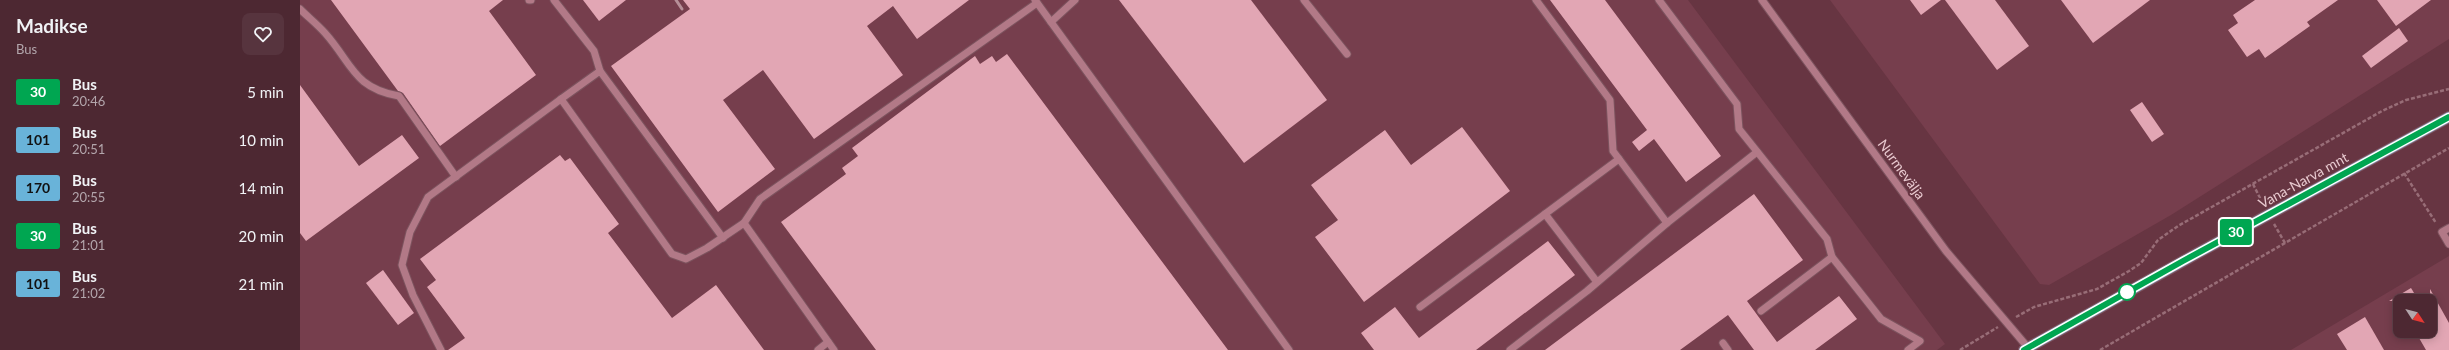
<!DOCTYPE html>
<meta charset="utf-8">
<style>
body{margin:0;font-family:Lato,sans-serif;background:#57343e;color:#f1f3f6;height:100vh;display:flex;flex-direction:column;font-size:15px;white-space:nowrap}
*{box-sizing:border-box;margin:0}
p{font-size:13px;color:#b3a6ac}
.icon{flex:none;width:22px;height:22px;fill:none;stroke:currentColor;stroke-width:2;stroke-linecap:round;stroke-linejoin:round}
.map{position:relative;flex:1;overflow:hidden}
.side{display:flex;flex-direction:column;background:#4d2832;width:300px}
.side>*{flex:none}
.badge{padding:0 8px;border-radius:3px;font-size:14px;line-height:26px}
.needle{width:26px;rotate:126deg}
.buttons{position:absolute;left:2093px;top:294px;display:grid;gap:8px}
.buttons a{display:grid;place-items:center;width:44px;height:44px;border-radius:8px;background:#4d2832;box-shadow:0 2px 10px #0003,0 0 0 1px #64444d;font-size:20px}
.map>.badge{position:absolute;translate:-50% -50%;box-shadow:0 0 0 2px #fff}
.round{display:grid;place-items:center;flex:none;width:42px;height:42px;border-radius:8px;background:#57343e}
.head{display:flex;align-items:center;justify-content:space-between;height:68px;padding:0 16px}
h1{font-size:19px;font-weight:700;line-height:30px}
ul{padding:0;list-style:none}
li{display:flex;align-items:center;gap:12px;height:48px;padding:0 16px}
li div{flex:1}
li b{display:block;font-size:15px}
li em{font-style:normal}
li .badge{min-width:44px;font-weight:700;text-align:center}
main{display:flex;flex:1;min-height:0}
.map>svg:first-child{display:block}
.built{fill:#763e4d;fill-rule:evenodd}
.building{fill:#e2a6b4}
.lines{fill:none;stroke-linecap:round;stroke-linejoin:round}
.minor-casing{stroke:#7c535e;stroke-width:9}
.major-casing{stroke:#7c535e;stroke-width:12}
.path{stroke:#986d77;stroke-width:2.5;stroke-dasharray:4 2;stroke-linecap:butt}
.minor{stroke:#b27987;stroke-width:7}
.major{stroke:#8793b5;stroke-width:10}
.rail{stroke:#b68f98;stroke-width:3}
.line-casing{stroke:#fff;stroke-width:9}
.line{stroke:#00a651;stroke-width:6}
.stop-dot{fill:#fff;stroke:#00a651;stroke-width:2}
.labels{text-anchor:middle;dominant-baseline:central;stroke-width:4;stroke-linejoin:round;paint-order:stroke}
.street-label{font-size:14px;fill:#e9cad0;stroke:#673542}
</style>
<main>
<section class="side">
<div class="head"><div><h1>Madikse</h1><p>Bus</p></div><a class="round"><svg class="icon" aria-label="heart" viewBox="0 0 24 24"><path d="M12 20l-8-8c-3-5 5-10 8-4 3-6 11-1 8 4z"/></svg></a></div>
<ul>
<li><span class="badge" style="background:#00a651;color:#fff">30</span><div><b>Bus</b><p>20:46</p></div><em>5 min</em></li>
<li><span class="badge" style="background:#69b3d9;color:#111">101</span><div><b>Bus</b><p>20:51</p></div><em>10 min</em></li>
<li><span class="badge" style="background:#69b3d9;color:#111">170</span><div><b>Bus</b><p>20:55</p></div><em>14 min</em></li>
<li><span class="badge" style="background:#00a651;color:#fff">30</span><div><b>Bus</b><p>21:01</p></div><em>20 min</em></li>
<li><span class="badge" style="background:#69b3d9;color:#111">101</span><div><b>Bus</b><p>21:02</p></div><em>21 min</em></li>
</ul>
</section>
<div class="map">
<svg width="2149" height="350" viewBox="0 0 2149 350">
<rect width="100%" height="100%" fill="#673542"/>
<g class="built">
<polygon points="0,0 1388,0 1645,344 1637,350 0,350"/>
<polygon points="1530,0 2149,0 2149,39 1871,215 1749,285 1740,284"/>
<path d="M2149,256V350H1991ZM2100,301H2130V331H2100Z"/>
</g>
<g class="building">
<polygon points="31,0 203,0 189,11 236,75 140,146 103,93 98,91"/>
<polygon points="283,0 326,0 299,21"/>
<polygon points="383,0 669,0 617,39 593,6 567,26 603,75 514,139 463,70 423,100 475,169 418,212 311,66 390,9"/>
<polygon points="819,0 951,0 1027,100 944,163"/>
<polygon points="1250,0 1305,0 1421,156 1386,182 1354,139 1339,151 1332,142 1347,130"/>
<polygon points="1610,0 1641,0 1621,15"/>
<polygon points="1645,0 1695,0 1729,46 1697,70"/>
<polygon points="1761,0 1850,0 1793,43"/>
<polygon points="1955,0 2038,0 2007,22 2010,26 1965,58 1959,49 1947,57 1928,30 1938,23 1933,15"/>
<polygon points="2077,0 2131,0 2096,26"/>
<polygon points="2099,28 2108,41 2071,68 2062,56"/>
<polygon points="707,54 928,350 576,350 481,222 546,174 542,168 558,156 552,148 675,56 680,64 692,56 696,62"/>
<polygon points="0,85 59,166 102,135 119,158 6,241 0,233"/>
<polygon points="1842,102 1864,134 1852,142 1830,110"/>
<polygon points="1162,127 1210,191 1064,302 1015,237 1038,220 1011,185 1085,130 1111,165"/>
<polygon points="260,155 265,161 270,158 319,224 308,233 372,318 416,285 464,350 148,350 165,338 127,287 136,280 120,259"/>
<polygon points="1454,194 1503,260 1447,301 1477,342 1539,296 1557,319 1515,350 1454,350 1428,315 1380,350 1245,350"/>
<polygon points="1248,241 1275,275 1176,350 1074,350 1061,333 1095,307 1119,338"/>
<polygon points="83,270 114,313 98,325 66,283"/>
<polygon points="2111,288 2119,301 2089,301"/>
<polygon points="2130,289 2149,323 2149,350 2126,350 2115,331 2130,331"/>
<polygon points="2065,317 2084,350 2047,350 2037,334"/>
</g>
<g class="lines">
<g class="minor-casing">
<g id="minor">
<polyline points="229,0 231,0"/>
<polyline points="254,0 294,51 300,71"/>
<polyline points="735,0 989,350"/>
<polyline points="1004,0 1047,54"/>
<polyline points="1236,0 1310,100 1313,151 1367,223 1457,152"/>
<polyline points="1359,0 1437,104 1439,129 1527,239 1532,257"/>
<polyline points="1462,0 1646,251 1730,350"/>
<path d="M0,9C8,17 17,24 25,33C52,63 53,88 99,96L156,177"/>
<polyline points="751,22 775,0"/>
<polyline points="261,99 300,71 423,238"/>
<polyline points="1245,214 1297,282"/>
<polyline points="444,223 460,199 737,3"/>
<polyline points="2149,228 2142,232 2149,244"/>
<polyline points="1120,307 1319,159"/>
<polyline points="1461,311 1532,257 1581,319 1620,341 1608,350"/>
<polyline points="1423,343 1428,350"/>
<polyline points="141,350 113,295 102,265 110,232 128,197 261,99 372,254 386,259 407,248 444,223 534,350"/>
<polyline points="518,350 528,342"/>
<polyline points="1210,350 1287,291 1367,223"/>
</g>
</g>
<g class="major-casing">
<polyline id="major" points="1724,350 1896,254 2149,117"/>
</g>
<g class="path">
<polyline points="2104,173 2136,223"/>
<polyline points="1953,184 1963,204"/>
<polyline points="1974,224 1985,243"/>
<polyline points="1716,317 1734,307 1797,289 1829,271 1841,263 1858,240 1878,226 2082,111 2106,100 2149,89"/>
<polyline points="1660,350 1698,327"/>
<polyline points="1800,350 2149,148"/>
</g>
<use href="#minor" class="minor"/>
<use href="#major" class="major"/>
<polyline class="rail" points="376,0 382,9"/>
</g>
<g class="lines">
<g class="line-casing">
<polyline id="line" points="1724,350 1883,261 2149,117"/>
</g>
<use href="#line" class="line"/>
</g>
<circle class="stop-dot" cx="1827" cy="292" r="8"/>
<g class="labels">
<g class="street-label">
<text transform="translate(1602 169) rotate(54)">Nurmevälja</text>
<text transform="translate(2003 180) rotate(-29)">Vana-Narva mnt</text>
</g>
</g>
</svg>
<div class="buttons">
<a><svg class="needle" viewBox="-14 -14 28 28"><path d="M0-13l5 13h-10z" fill="#e53935"/><path d="M0 13l5-13h-10z" fill="#b3a6ac"/></svg></a>
</div>
<b class="badge" style="left:1936px;top:232px;background:#00a651;color:#fff">30</b>
</div>
</main>
